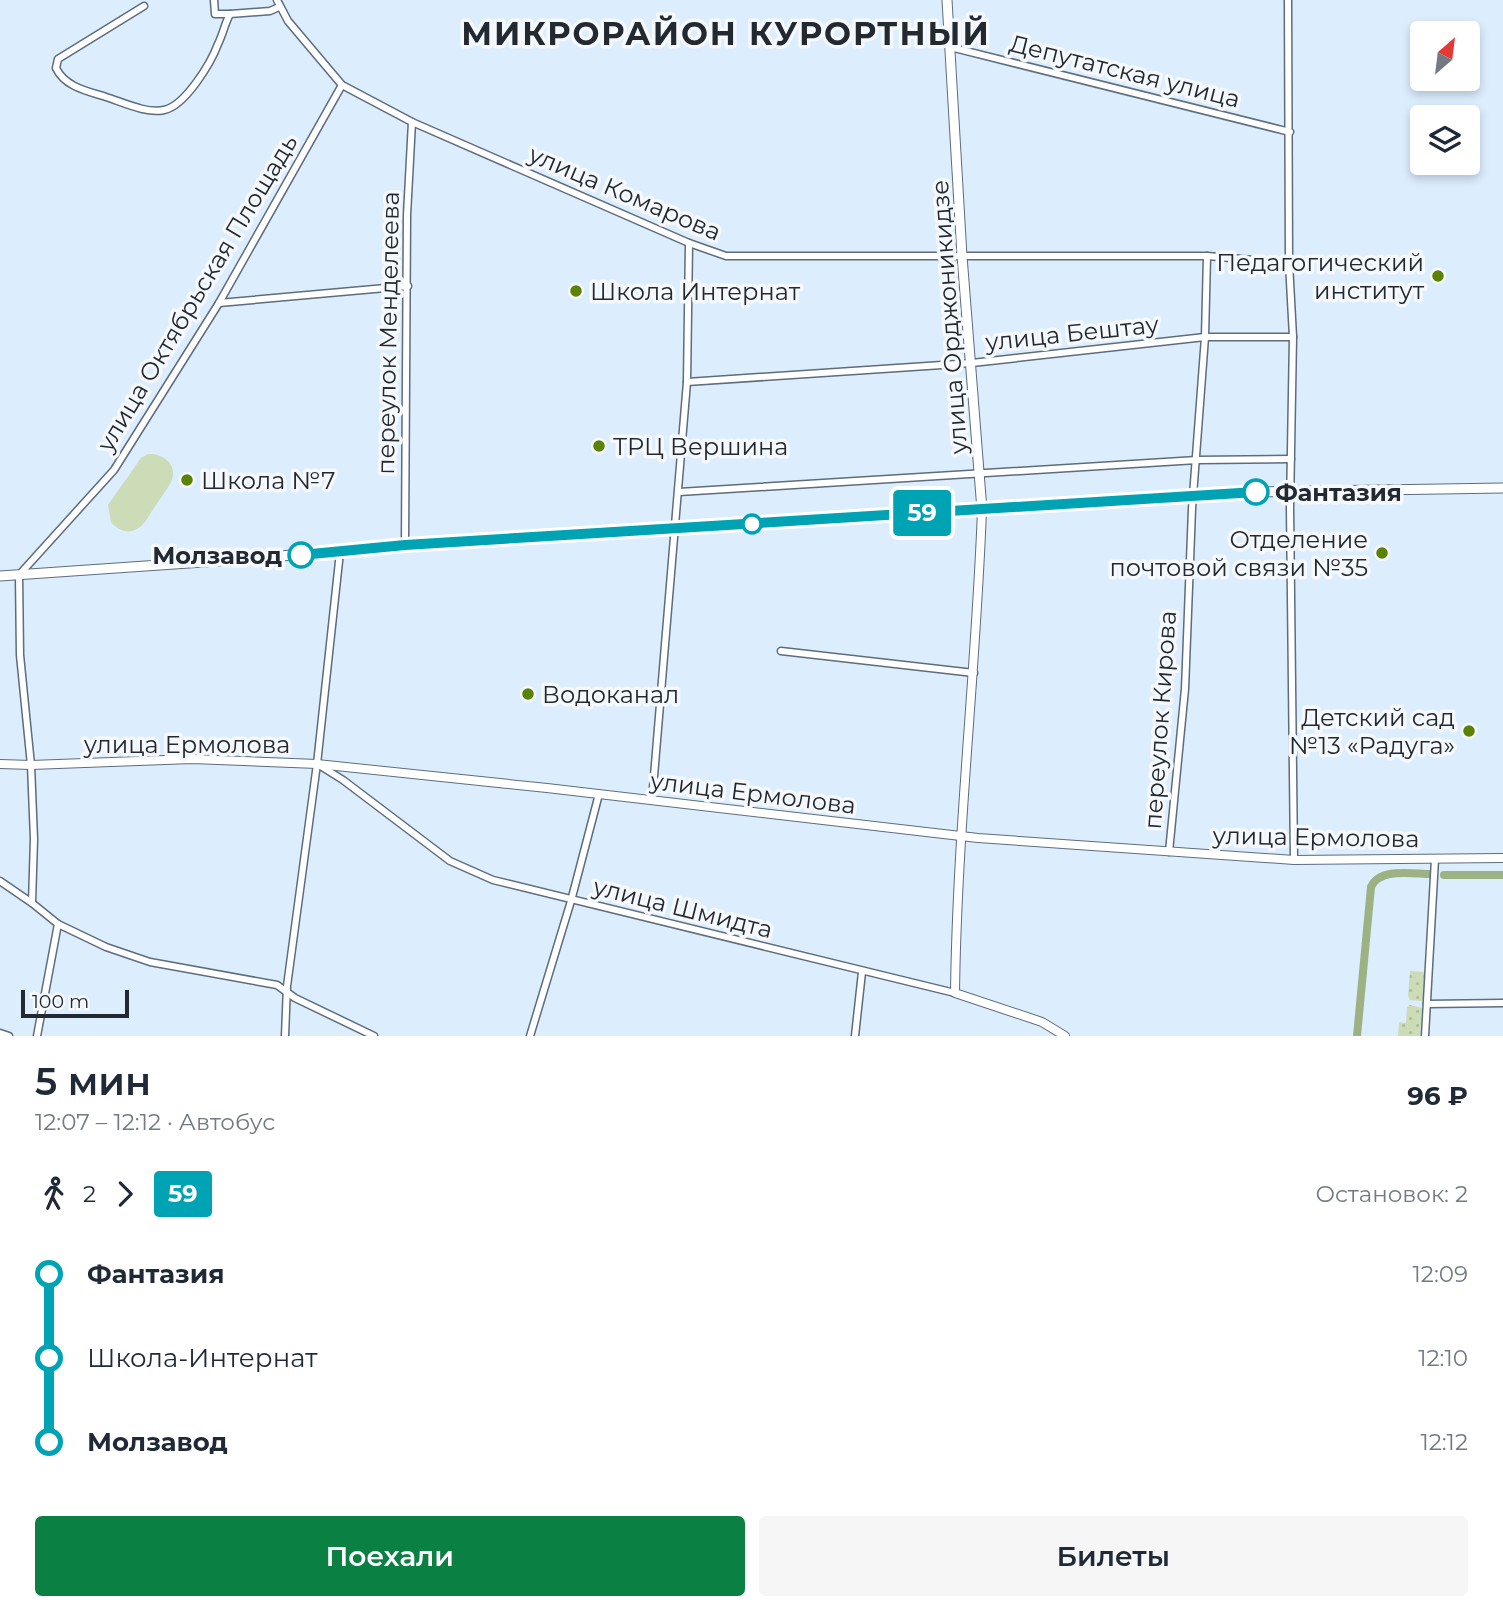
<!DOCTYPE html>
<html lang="ru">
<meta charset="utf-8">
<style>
body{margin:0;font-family:Montserrat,sans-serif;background:#f6f6f7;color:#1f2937;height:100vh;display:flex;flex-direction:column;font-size:26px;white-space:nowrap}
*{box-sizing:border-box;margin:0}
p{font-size:23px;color:#747a83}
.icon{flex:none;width:38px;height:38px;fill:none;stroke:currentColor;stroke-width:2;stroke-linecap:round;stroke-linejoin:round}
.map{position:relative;height:1036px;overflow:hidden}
.details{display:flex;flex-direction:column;background:#fff;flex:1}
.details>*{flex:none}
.badge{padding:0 14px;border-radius:5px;font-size:24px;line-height:46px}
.needle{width:46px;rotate:28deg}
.fabs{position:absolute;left:1410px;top:21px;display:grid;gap:14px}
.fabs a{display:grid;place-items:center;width:70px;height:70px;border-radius:7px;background:#fff;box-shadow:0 4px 10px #0003;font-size:35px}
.scale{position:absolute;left:21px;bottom:18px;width:108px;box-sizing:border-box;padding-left:7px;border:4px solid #232930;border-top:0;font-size:19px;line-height:24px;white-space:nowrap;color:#232930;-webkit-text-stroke:5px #f5f8fc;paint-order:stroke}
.map>.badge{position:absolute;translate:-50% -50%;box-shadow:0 0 0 4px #fff}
.legs{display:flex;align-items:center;gap:10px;height:77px;padding:0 35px;font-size:23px}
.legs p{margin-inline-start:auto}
.headline{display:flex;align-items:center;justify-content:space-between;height:119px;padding:0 35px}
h1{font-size:38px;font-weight:600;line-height:52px}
.button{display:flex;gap:14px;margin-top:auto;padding:14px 35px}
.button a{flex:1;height:80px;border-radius:7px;background:#0b8043;color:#fff;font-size:28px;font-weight:600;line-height:80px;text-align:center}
.button a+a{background:#f6f6f7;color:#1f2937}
ul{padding:0 35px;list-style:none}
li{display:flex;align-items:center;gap:24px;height:84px;font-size:26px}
li i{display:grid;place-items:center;width:10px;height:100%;margin:0 9px;background:currentColor}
li i::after{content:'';width:18px;height:18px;margin:-9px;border:5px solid;border-radius:50%;background:#fff}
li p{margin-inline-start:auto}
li:first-child i{background:linear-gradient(#0000 50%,currentColor 0)}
li:last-child i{background:linear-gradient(currentColor 50%,#0000 0)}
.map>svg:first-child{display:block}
.grass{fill:url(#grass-dots)}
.garden{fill:#cbdcb7}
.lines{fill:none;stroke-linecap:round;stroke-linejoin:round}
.canal{stroke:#9db283;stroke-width:8}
.minor-casing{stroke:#5e6c7b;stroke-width:9}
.tertiary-casing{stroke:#5e6c7b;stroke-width:10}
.secondary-casing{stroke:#5e6c7b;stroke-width:11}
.minor{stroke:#fff;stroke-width:6}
.tertiary{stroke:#fff;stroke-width:8}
.secondary{stroke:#fff;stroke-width:9}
.line-1-casing{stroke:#fff;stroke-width:16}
.line-1{stroke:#00a3b4;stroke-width:10}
.poi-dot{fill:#5a8203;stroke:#f5f8fc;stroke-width:2.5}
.stop-1-dot{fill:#fff;stroke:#00a3b4;stroke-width:3.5}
.labels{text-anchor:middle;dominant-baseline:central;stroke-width:7;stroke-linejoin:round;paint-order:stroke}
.street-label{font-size:24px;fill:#232930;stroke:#f5f8fc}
.poi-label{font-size:24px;fill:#232930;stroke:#f5f8fc;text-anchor:start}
.stop-label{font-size:24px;font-weight:bold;fill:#232930;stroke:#f5f8fc;text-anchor:start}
.district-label{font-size:32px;font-weight:bold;letter-spacing:2px;fill:#232930;stroke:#f5f8fc}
</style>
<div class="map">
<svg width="1503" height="1036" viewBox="0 0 1503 1036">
<defs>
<pattern id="grass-dots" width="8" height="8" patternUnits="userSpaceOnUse" patternTransform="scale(1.75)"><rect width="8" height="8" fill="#cbdcb7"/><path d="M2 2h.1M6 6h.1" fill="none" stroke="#aebd9e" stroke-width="1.8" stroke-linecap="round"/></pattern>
</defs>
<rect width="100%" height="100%" fill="#dcedfe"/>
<g class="grass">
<polygon points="1410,971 1424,972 1424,998 1421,1001 1410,1000 1408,996"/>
<polygon points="1410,1005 1422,1008 1420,1036 1398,1036 1399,1022 1406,1023 1407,1007"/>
</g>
<path class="garden" d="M148,454C163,453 179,465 171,482C167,490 161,497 156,505C150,513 145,526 135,530C126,534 117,529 111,522L108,505L141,458Z"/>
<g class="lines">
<g class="canal">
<polyline points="1444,875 1503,875"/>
<path d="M1357,1036L1371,887C1380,867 1413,874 1431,874"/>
</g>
<g class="minor-casing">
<g id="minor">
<polyline points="214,0 215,14 230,14"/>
<polyline points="277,0 288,21 342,85 412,122 689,243 726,256 1207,256 1289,263"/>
<polyline points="1288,0 1289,263 1293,337 1290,507 1294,860"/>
<path d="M144,6L58,59L56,68C65,87 87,91 106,97C122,102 147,114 164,110C185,106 211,63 218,44C223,34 225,23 230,14L270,11L279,7"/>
<polyline points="950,47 1290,132"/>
<polyline points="219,303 408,286"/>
<polyline points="687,382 972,363 1205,337 1293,337"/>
<polyline points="679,492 1197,460 1291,459"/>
<polyline points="405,545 407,215 412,122"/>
<polyline points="781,651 974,673"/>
<polyline points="319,765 343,780 450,861 493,880 955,993"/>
<polyline points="652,800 687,382 689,243"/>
<polyline points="1169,852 1185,689 1192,509 1205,337 1207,256"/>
<polyline points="0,881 32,903 58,924 106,947 150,962 277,985 295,998 374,1036"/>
<polyline points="32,903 34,839 31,765 20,655 19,575 114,470 219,303 342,85"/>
<polyline points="1427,1004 1503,1003"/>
<polyline points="0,1033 9,1036"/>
<polyline points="37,1036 58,924"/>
<polyline points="285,1036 287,986 317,764 340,552"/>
<polyline points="530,1036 571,901 599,794"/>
<polyline points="855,1036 862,972"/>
<polyline points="1425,1036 1435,859"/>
</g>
</g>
<g class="tertiary-casing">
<g id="tertiary">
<path d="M982,510C976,671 957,832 955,993L1042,1022L1065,1036"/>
<polyline points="0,764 31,765 192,759 317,764 547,788 978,838 1294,860 1503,858"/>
</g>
</g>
<g class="secondary-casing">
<g id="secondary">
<polyline points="947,0 962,256 982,510"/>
<polyline points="0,576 247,559 405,545 1257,492 1503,488"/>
</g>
</g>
<use href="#minor" class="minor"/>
<use href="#tertiary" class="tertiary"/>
<use href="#secondary" class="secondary"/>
</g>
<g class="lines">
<g class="line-1-casing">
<polyline id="line-1" points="301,555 405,545 1256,492"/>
</g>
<use href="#line-1" class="line-1"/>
</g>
<g class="poi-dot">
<circle cx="1438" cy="276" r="7"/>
<circle cx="576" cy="291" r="7"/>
<circle cx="599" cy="446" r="7"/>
<circle cx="187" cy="480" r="7"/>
<circle cx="1382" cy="553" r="7"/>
<circle cx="528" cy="694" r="7"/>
<circle cx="1469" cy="731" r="7"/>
</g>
<g class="stop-1-dot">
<circle cx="1256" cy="492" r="12"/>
<circle cx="752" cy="524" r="9"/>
<circle cx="301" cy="555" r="12"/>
</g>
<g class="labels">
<g class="street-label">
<text transform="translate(1125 71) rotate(14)">Депутатская улица</text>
<text transform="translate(625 193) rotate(23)">улица Комарова</text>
<text transform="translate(197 293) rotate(-59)">улица Октябрьская Площадь</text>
<text transform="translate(949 317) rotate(-94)">улица Орджоникидзе</text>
<text transform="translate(388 333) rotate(-89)">переулок Менделеева</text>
<text transform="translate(1072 333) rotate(-6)">улица Бештау</text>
<text transform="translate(1160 720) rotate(-86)">переулок Кирова</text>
<text x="187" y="744">улица Ермолова</text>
<text transform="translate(753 793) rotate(7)">улица Ермолова</text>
<text transform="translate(1316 837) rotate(1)">улица Ермолова</text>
<text transform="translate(683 908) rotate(14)">улица Шмидта</text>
</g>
<g class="poi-label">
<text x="1424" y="262" text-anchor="end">Педагогический<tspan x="1424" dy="28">институт</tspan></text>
<text x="590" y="291">Школа Интернат</text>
<text x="613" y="446">ТРЦ Вершина</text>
<text x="201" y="480">Школа №7</text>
<text x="1368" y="539" text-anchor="end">Отделение<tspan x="1368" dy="28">почтовой связи №35</tspan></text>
<text x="542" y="694">Водоканал</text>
<text x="1455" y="717" text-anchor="end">Детский сад<tspan x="1455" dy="28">№13 «Радуга»</tspan></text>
</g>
<g class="stop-label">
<text x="1275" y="492">Фантазия</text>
<text x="282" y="555" text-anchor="end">Молзавод</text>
</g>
<g class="district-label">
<text x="726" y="33">МИКРОРАЙОН КУРОРТНЫЙ</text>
</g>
</g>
</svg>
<div class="fabs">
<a><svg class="needle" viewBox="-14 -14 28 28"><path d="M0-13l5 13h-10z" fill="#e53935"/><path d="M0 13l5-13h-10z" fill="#747a83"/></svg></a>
<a><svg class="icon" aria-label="layers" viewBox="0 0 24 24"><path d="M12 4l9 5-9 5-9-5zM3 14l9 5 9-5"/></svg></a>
</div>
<div class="scale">100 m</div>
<b class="badge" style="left:922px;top:513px;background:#00a3b4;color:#fff">59</b>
</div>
<section class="details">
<div class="headline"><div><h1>5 мин</h1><p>12:07 – 12:12 · Автобус</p></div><b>96 ₽</b></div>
<div class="legs"><svg class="icon" aria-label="walk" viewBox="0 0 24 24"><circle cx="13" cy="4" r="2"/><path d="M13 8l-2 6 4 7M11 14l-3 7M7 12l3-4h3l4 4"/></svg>2<svg class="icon" aria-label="forward" viewBox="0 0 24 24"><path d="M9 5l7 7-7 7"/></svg><b class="badge" style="background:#00a3b4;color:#fff">59</b><p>Остановок: 2</p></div>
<ul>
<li><i style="color:#00a3b4"></i><b>Фантазия</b><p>12:09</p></li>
<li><i style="color:#00a3b4"></i><span>Школа-Интернат</span><p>12:10</p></li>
<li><i style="color:#00a3b4"></i><b>Молзавод</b><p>12:12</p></li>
</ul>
<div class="button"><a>Поехали</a><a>Билеты</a></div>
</section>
